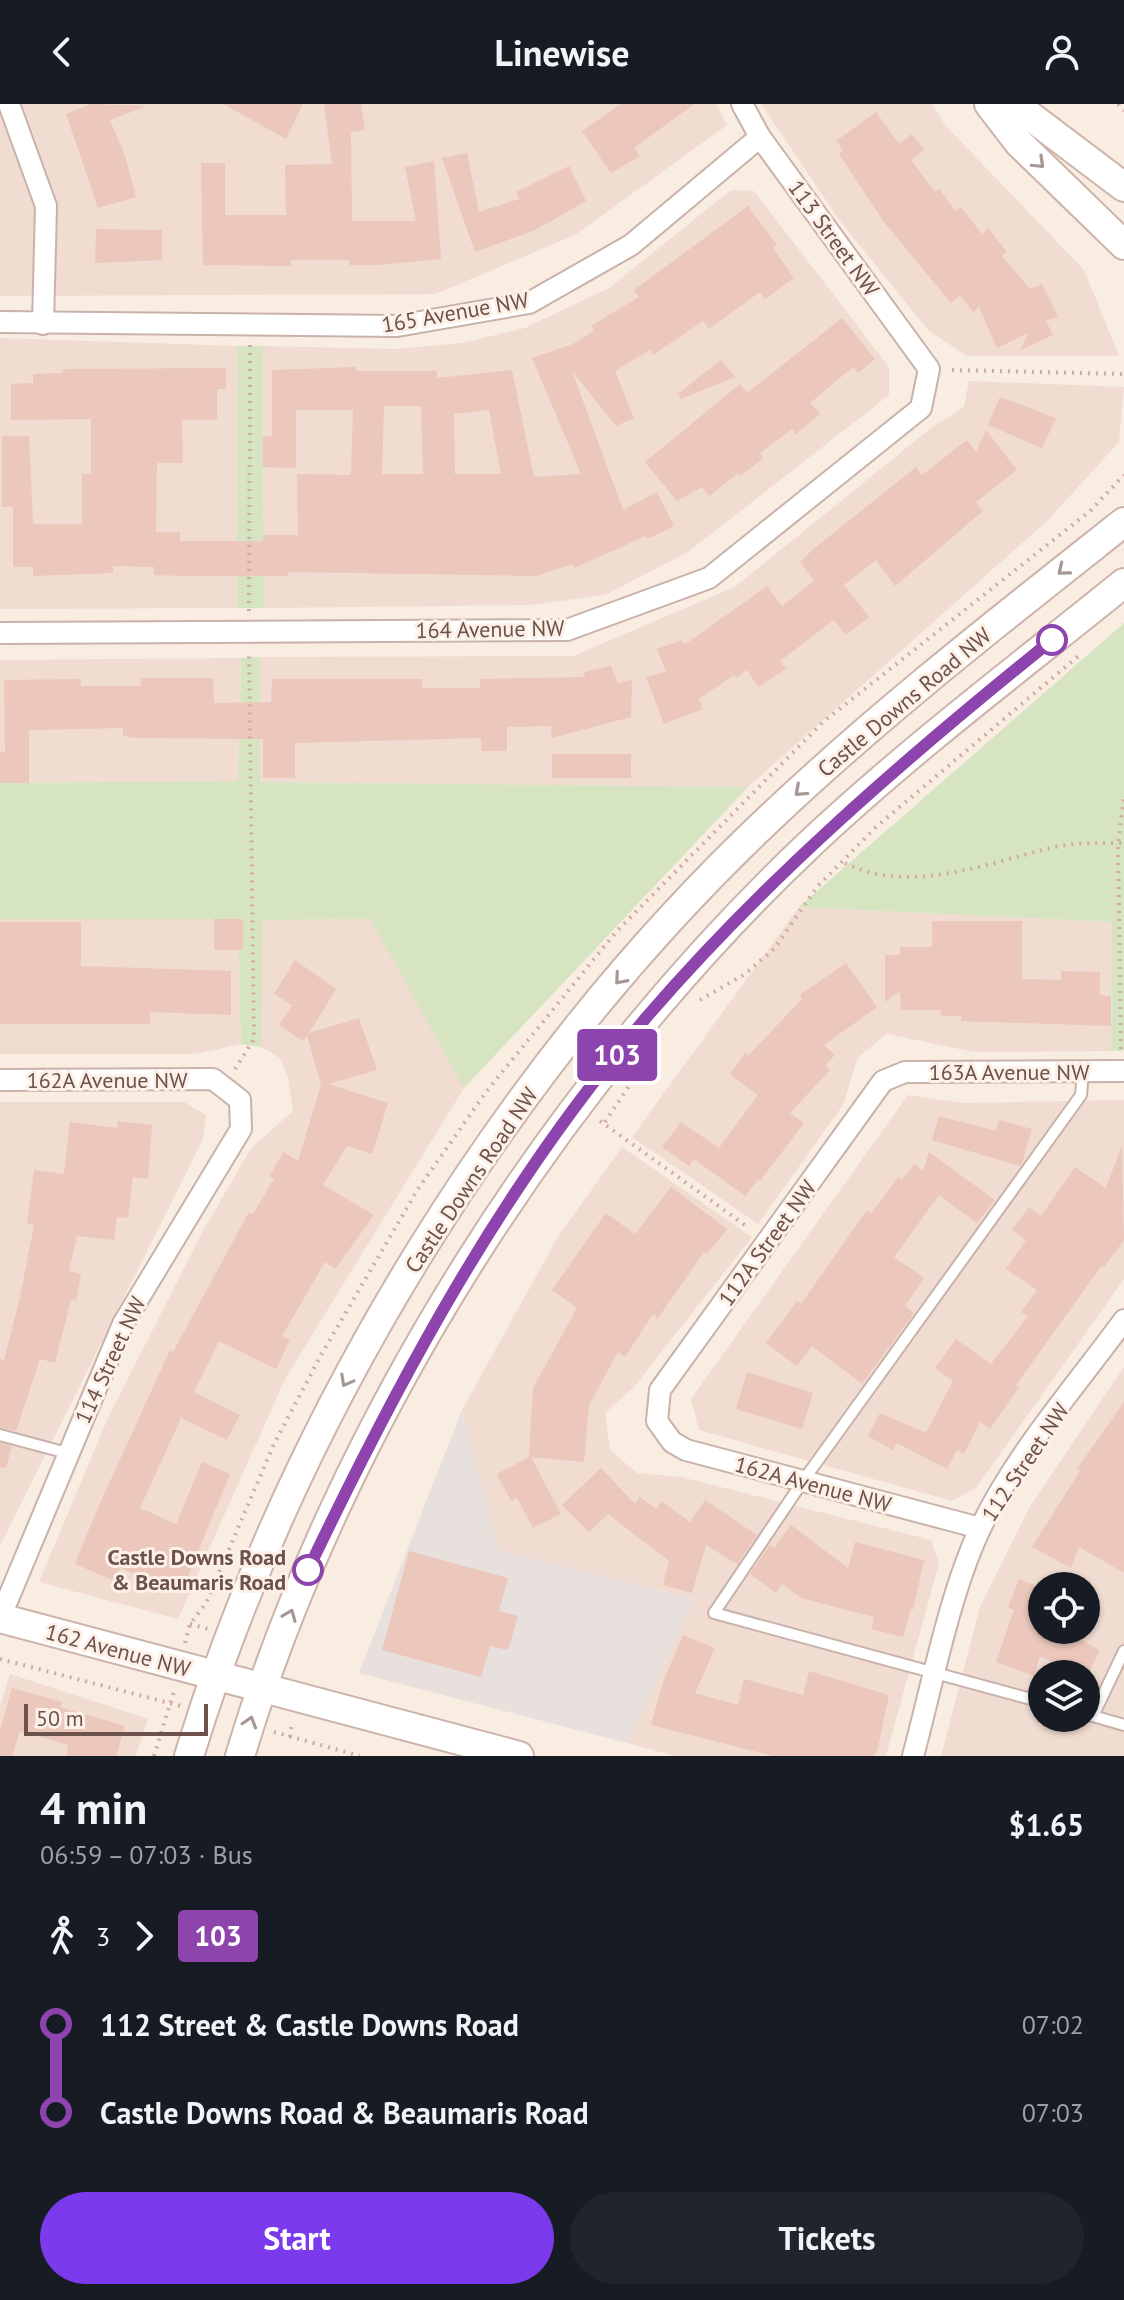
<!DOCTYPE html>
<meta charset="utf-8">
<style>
body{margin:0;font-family:"PT Sans",sans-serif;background:#20242c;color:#f1f3f6;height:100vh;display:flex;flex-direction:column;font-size:30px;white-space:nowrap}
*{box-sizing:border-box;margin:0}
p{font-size:26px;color:#9ea1a6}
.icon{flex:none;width:44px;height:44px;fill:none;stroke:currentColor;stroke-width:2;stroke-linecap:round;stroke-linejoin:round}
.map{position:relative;height:1652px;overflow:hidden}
.details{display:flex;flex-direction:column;background:#171b24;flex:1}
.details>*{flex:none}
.badge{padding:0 16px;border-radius:6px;font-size:28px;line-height:52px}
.tools{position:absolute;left:1028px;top:1468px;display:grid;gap:16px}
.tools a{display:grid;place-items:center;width:72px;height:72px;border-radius:50%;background:#171b24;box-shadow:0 2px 6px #0004;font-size:40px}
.scale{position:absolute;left:24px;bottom:20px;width:184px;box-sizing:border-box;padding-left:8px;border:4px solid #6d524b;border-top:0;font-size:22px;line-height:28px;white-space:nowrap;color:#6d524b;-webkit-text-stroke:6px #fdf0e7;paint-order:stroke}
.map>.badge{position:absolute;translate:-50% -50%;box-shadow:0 0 0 4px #fff}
.legs{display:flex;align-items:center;gap:12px;height:88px;padding:0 40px;font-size:26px}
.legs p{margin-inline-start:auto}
.summary{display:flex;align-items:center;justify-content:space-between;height:136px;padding:0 40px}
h1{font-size:44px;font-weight:600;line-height:60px}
.action{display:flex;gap:16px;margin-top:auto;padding:16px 40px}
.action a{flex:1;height:92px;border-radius:48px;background:#7c3aed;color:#fff;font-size:32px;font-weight:600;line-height:92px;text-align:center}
.action a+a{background:#20242c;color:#f1f3f6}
ul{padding:0 40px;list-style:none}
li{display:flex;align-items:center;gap:28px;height:88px;font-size:30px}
li i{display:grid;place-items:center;width:12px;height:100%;margin:0 10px;background:currentColor}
li i::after{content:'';width:20px;height:20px;margin:-10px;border:6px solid;border-radius:50%;background:#171b24}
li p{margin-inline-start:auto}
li:first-child i{background:linear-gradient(#0000 50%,currentColor 0)}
li:last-child i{background:linear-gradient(currentColor 50%,#0000 0)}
header{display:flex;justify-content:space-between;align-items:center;height:104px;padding:0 40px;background:#171b24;font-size:36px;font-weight:600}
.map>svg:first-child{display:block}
.residential{fill:#f0dcd1;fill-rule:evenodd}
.industrial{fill:#e8e0dc}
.green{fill:#d6e4c2}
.building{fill:#ebc7bc;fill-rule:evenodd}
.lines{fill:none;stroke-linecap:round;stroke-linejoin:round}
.lane-casing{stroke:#c8b2aa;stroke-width:14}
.street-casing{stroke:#c8b2aa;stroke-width:24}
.secondary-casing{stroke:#cdb4aa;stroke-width:32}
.path{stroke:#cfaaa0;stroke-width:4;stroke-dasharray:2 6;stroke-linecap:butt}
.lane{stroke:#fff;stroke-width:10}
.street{stroke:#fff;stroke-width:20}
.secondary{stroke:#fff;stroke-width:28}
.oneway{stroke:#a79793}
.line-1-casing{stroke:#fff;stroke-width:18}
.line-1{stroke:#8e44ad;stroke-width:12}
.stop-1-dot{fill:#fff;stroke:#8e44ad;stroke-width:4}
.labels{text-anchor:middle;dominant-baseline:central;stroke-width:6;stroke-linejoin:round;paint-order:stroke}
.street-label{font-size:22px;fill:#6d524b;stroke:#fdf0e7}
.stop-label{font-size:22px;font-weight:bold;fill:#6d524b;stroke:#fdf0e7;text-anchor:end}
</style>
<header><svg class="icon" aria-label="back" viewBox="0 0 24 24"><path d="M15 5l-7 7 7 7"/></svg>Linewise<svg class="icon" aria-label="person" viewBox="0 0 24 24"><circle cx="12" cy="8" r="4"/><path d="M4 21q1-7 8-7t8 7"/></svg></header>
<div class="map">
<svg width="1124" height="1652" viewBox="0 0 1124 1652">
<rect width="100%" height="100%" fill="#f9ece1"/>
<g class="residential">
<polygon points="0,0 716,0 727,21 575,131 435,190 0,192"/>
<polygon points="761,0 932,0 945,21 1084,166 1119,252 967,252 928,226 840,117"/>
<polygon points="731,86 754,87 889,263 889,291 688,448 605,491 530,501 264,504 263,242 396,245 462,239 525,224 609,184"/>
<polygon points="0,234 237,242 237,504 0,505"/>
<polygon points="969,277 1124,283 1119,338 1048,416 748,683 260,678 261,553 573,552 735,483 931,324 964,303"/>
<polygon points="241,554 238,677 0,679 0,556"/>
<polygon points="799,803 1112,818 1111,947 974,948 887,930 858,953 843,1001 758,1120 632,1033"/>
<polygon points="0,815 239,815 241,940 195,950 0,950"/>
<polygon points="371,815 464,984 285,1275 178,1515 39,1478 108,1314 204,1125 252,1043 293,1007 288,974 280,954 261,943 262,816"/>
<polygon points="908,991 963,999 1124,996 1124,1175 976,1384 952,1397 699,1326 691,1295"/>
<polygon points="0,998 184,998 206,1011 203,1035 0,1442"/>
<polygon points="622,1043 752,1133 634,1283 605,1309 610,1346 637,1369 681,1373 931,1436 939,1459 886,1652 675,1652 627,1639 695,1495 499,1447 462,1306 558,1133"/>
<path d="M1124,1263V1652H941L980,1503L1029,1404ZM1042,1482H1086V1526H1042ZM1042,1570H1086V1614H1042Z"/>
<polygon points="10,1570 148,1615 136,1652 0,1652 0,1603"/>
</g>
<polygon class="industrial" points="462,1306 499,1447 695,1495 627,1639 359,1569"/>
<g class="green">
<polygon points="237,242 263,242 264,504 237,504"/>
<polygon points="1124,519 1124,947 1111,947 1112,818 799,803"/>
<polygon points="261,553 260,678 748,683 464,984 370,815 263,816 261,943 241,940 238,815 0,815 0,679 238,677 241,554"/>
</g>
<g class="building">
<polygon points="91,0 147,2 110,16 125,52 136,93 98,104 66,10"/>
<polygon points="223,0 303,0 286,35"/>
<polygon points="324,0 361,0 365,26 351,28 352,117 416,117 405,63 434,57 441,155 379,161 349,161 349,156 291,156 291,162 203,161 201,59 225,59 225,111 286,111 285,61 332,60"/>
<polygon points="621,0 694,0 634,44 640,52 611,69 582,27"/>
<polygon points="876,8 899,40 912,30 924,46 911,56 935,88 939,85 956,107 961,103 982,130 988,124 1007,148 1002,152 1030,185 1042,180 1058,212 1046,217 1053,231 1021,246 1028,229 997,244 979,203 973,208 960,191 951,199 884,118 839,50 843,46 836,37"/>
<polygon points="467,49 479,108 519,95 516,88 569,62 586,97 535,126 475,148 442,54"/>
<path d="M748,102L777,141L773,144L794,174L765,195L760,188L709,225L703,217L653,251L650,246L615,267L634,314L616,322L572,267L623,406L657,388L674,422L647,435L646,432L574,464L572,460L536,472L288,468V472H185L154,471V463L113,462V469L33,472V463H13V403H2V332H29L33,420H82V370H91V315L11,316V280L33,279V270L63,269V265L226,264V285H217V316H182L183,359H157L156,428H180V437H263V431H298L297,370L351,371L353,306H296V364L263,363V332H272V266L356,263V267H437V274L512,266L534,373L581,370L532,254L573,240L594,227L591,222L639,193L634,186ZM384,302H421L423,370H382ZM489,306L501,370H455L454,310Z"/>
<polygon points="96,125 162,126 162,156 95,159"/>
<polygon points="842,214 875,255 858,269 853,263 810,299 820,310 796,330 792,325 760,349 763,354 740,372 738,369 709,392 702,383 677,397 645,358 740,280 747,289"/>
<polygon points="721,256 735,273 681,295 678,290"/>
<polygon points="1000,293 1056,314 1042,344 988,321"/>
<polygon points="986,326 1017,366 976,398 983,407 895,482 876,456 844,481 869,513 846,531 834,516 780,557 786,565 758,583 747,566 736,574 734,571 699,595 703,605 664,620 646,573 666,568 657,545 682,536 684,541 767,482 782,502 814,477 800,458 812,446 916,363 922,371 967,336 976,348"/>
<polygon points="611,562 618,579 632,576 631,613 552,634 551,622 507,623 507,647 482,647 481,634 295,639 295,674 263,674 263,635 134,634 123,632 123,624 29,626 29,679 0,679 0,648 5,648 4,576 81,575 81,582 141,582 141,574 213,574 214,599 271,598 272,575 422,575 422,584 480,584 480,575 585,573 584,568"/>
<rect x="552" y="650" width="79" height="24"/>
<rect x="214" y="815" width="29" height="31"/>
<polygon points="932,817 1022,817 1022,875 1061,876 1061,867 1100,868 1100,891 1111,892 1111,922 961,917 961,912 941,912 941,906 901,906 900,887 885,898 885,851 900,851 900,843 932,843"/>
<polygon points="0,818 81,818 81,862 231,867 231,911 150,908 150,920 0,920"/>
<polygon points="295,856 336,885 309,929 359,914 377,966 328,980 388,999 372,1050 347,1042 323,1081 374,1111 335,1165 325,1158 282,1232 290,1236 276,1265 219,1237 194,1288 240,1311 227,1336 181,1314 140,1404 176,1420 202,1358 230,1370 181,1489 120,1464 115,1477 75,1460 96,1408 170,1246 173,1248 249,1108 253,1110 274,1075 269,1072 284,1048 298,1057 321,981 307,931 303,937 279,921 292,901 274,890"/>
<polygon points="846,859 877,903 824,941 835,951 825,961 830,966 790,1009 804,1019 760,1077 758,1075 745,1092 694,1055 689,1062 662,1043 681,1018 719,1044 758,991 730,970 745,949 748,952 802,895 800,891"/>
<polygon points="939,1012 996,1027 999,1016 1032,1025 1022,1059 1020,1062 932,1036"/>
<polygon points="117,1017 152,1021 148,1075 133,1073 128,1114 117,1113 114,1136 77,1132 69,1167 81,1170 76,1197 71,1196 55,1259 40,1255 16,1327 0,1323 0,1255 4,1256 20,1193 34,1121 27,1120 34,1066 64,1070 70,1018 117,1024"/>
<polygon points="1122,1041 1124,1136 1104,1163 1102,1161 1016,1281 1019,1283 990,1325 980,1318 964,1350 957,1346 947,1365 897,1339 893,1346 868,1332 880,1309 926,1329 953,1277 935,1264 956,1235 991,1260 1028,1212 1021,1208 1037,1186 1006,1165 1026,1136 1012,1126 1029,1103 1041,1112 1075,1063 1106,1084"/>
<polygon points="929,1048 995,1096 977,1119 939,1091 894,1153 924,1174 905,1202 914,1209 862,1280 812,1242 797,1262 766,1239 797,1197 801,1200 867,1106 871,1110 898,1073 902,1076 914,1060 923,1067"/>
<polygon points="671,1083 727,1125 707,1150 704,1148 658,1214 653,1210 625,1253 618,1248 589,1301 584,1358 531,1353 561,1410 533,1424 517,1394 511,1397 497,1370 529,1353 533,1284 577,1204 552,1186 606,1109 635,1130"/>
<polygon points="747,1268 813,1289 802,1325 736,1305"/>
<polygon points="1124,1298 1124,1469 1079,1443 1071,1464 1032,1443 1080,1367 1077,1365"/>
<polygon points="0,1339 12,1342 6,1364 0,1363"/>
<polygon points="601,1364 635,1400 640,1393 656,1405 662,1397 690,1418 705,1396 757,1431 737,1460 706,1441 692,1489 663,1481 669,1457 608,1410 589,1428 562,1401"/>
<polygon points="791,1421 848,1464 855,1438 924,1456 913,1506 911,1505 903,1533 871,1525 874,1513 801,1494 782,1480 776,1489 750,1470 770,1441 774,1444"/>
<polygon points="409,1447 508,1474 499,1507 518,1512 508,1546 490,1542 481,1573 382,1546"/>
<polygon points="1019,1475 1042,1484 1042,1526 1060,1526 1100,1546 1086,1574 1086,1570 1077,1570 1040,1552 1034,1572 996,1558 1014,1506 1008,1504"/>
<polygon points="683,1531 715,1544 695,1589 738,1601 744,1575 803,1591 809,1567 889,1591 877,1648 873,1652 773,1652 651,1621 663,1578"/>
<polygon points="12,1584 62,1598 60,1603 125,1622 116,1652 67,1652 68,1641 20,1627 12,1652 0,1652 0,1626"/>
</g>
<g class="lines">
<g class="lane-casing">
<g id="lane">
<polyline points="0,1331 67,1349"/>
<polyline points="1042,1598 714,1509 803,1377 1081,991 1083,968"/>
<polyline points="1086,1610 1124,1621"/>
<polyline points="1093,1612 1124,1547"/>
</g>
</g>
<g class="street-casing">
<g id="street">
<polyline points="9,0 46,102 43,220"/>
<polyline points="0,218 397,222 529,199 631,141 760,33"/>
<polyline points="0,529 567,526 709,474 921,304 929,265 760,33 742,0"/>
<polyline points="0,976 213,975 240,996 241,1025 123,1220 0,1514"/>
<polyline points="980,1424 686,1346 672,1338 657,1317 660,1286 883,977 905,968 1124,967"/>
<path d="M913,1652C932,1582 950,1487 981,1423C1017,1348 1076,1282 1124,1216"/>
</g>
</g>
<g class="secondary-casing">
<g id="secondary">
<polyline points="989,0 1019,39 1124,141"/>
<polyline points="1014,0 1124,83"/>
<polyline points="0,1514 519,1652"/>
<path d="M189,1652C295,1307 508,960 772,712C883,607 1004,513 1124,418"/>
<path d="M240,1652C340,1319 559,976 812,738C910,646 1019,564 1124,479"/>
</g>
</g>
<g class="path">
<polyline points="1118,0 1124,7"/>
<polyline points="952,266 1124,270"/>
<polyline points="249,507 250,240"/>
<path d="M845,759C908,791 986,760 1050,744C1075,738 1099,739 1124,739"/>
<polyline points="700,896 745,870 774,845 817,783 876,723 1082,549"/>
<polyline points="1121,945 1118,739 1124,694"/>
<polyline points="235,965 254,935 249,548"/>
<polyline points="600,1017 749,1124"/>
<polyline points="605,1018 629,982"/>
<polyline points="190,1520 208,1525"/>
<polyline points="185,1539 190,1520 206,1499 274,1340 321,1251 418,1085 486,988 616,828 823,618 1090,407 1124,371"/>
<polyline points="0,1555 181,1602"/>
<polyline points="274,1628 360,1652"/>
<polyline points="290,1633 292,1619"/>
<polyline points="154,1652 174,1587"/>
</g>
<use href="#lane" class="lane"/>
<use href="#street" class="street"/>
<use href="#secondary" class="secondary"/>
</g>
<defs><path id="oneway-chevron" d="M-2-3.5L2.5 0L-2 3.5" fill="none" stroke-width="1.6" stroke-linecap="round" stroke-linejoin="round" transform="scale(2)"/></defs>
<g class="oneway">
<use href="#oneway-chevron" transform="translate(1039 59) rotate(44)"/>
<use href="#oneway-chevron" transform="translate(1063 466) rotate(141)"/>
<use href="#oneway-chevron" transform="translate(800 687) rotate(138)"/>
<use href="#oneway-chevron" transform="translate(620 875) rotate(131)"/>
<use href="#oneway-chevron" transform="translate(346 1277) rotate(119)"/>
<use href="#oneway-chevron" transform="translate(290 1511) rotate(-68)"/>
<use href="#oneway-chevron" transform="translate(250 1618) rotate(-73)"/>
</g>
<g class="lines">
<g class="line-1-casing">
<path id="line-1" d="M308,1466C401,1271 504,1080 645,915C767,773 907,653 1052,536"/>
</g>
<use href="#line-1" class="line-1"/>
</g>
<g class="stop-1-dot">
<circle cx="1052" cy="536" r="14"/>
<circle cx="308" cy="1466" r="14"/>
</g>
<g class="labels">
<g class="street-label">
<text transform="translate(834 134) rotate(54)">113 Street NW</text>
<text transform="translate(455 208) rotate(-10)">165 Avenue NW</text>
<text transform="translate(490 525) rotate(-1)">164 Avenue NW</text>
<text transform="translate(904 598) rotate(-40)">Castle Downs Road NW</text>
<text x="1009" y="968">163A Avenue NW</text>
<text x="107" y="976">162A Avenue NW</text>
<text transform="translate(471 1076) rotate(-56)">Castle Downs Road NW</text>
<text transform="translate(767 1139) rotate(-54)">112A Street NW</text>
<text transform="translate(110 1256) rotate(-65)">114 Street NW</text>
<text transform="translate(1025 1358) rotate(-56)">112 Street NW</text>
<text transform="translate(813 1380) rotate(15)">162A Avenue NW</text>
<text transform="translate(118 1546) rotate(15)">162 Avenue NW</text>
</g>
<g class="stop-label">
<text x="286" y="1453">Castle Downs Road<tspan x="286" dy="25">&amp; Beaumaris Road</tspan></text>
</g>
</g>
</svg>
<div class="tools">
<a><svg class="icon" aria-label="locate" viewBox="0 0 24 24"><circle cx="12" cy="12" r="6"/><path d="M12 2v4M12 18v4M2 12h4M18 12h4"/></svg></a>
<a><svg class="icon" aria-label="layers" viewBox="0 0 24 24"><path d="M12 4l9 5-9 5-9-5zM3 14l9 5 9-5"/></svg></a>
</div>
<div class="scale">50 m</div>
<b class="badge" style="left:617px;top:951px;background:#8e44ad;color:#fff">103</b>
</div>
<section class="details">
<div class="summary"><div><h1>4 min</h1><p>06:59 – 07:03 · Bus</p></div><b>$1.65</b></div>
<div class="legs"><svg class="icon" aria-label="walk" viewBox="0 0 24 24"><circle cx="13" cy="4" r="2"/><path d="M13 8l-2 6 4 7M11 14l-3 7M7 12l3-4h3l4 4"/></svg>3<svg class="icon" aria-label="forward" viewBox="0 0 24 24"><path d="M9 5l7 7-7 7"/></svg><b class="badge" style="background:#8e44ad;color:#fff">103</b></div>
<ul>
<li><i style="color:#8e44ad"></i><b>112 Street &amp; Castle Downs Road</b><p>07:02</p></li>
<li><i style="color:#8e44ad"></i><b>Castle Downs Road &amp; Beaumaris Road</b><p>07:03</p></li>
</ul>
<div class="action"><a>Start</a><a>Tickets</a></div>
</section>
